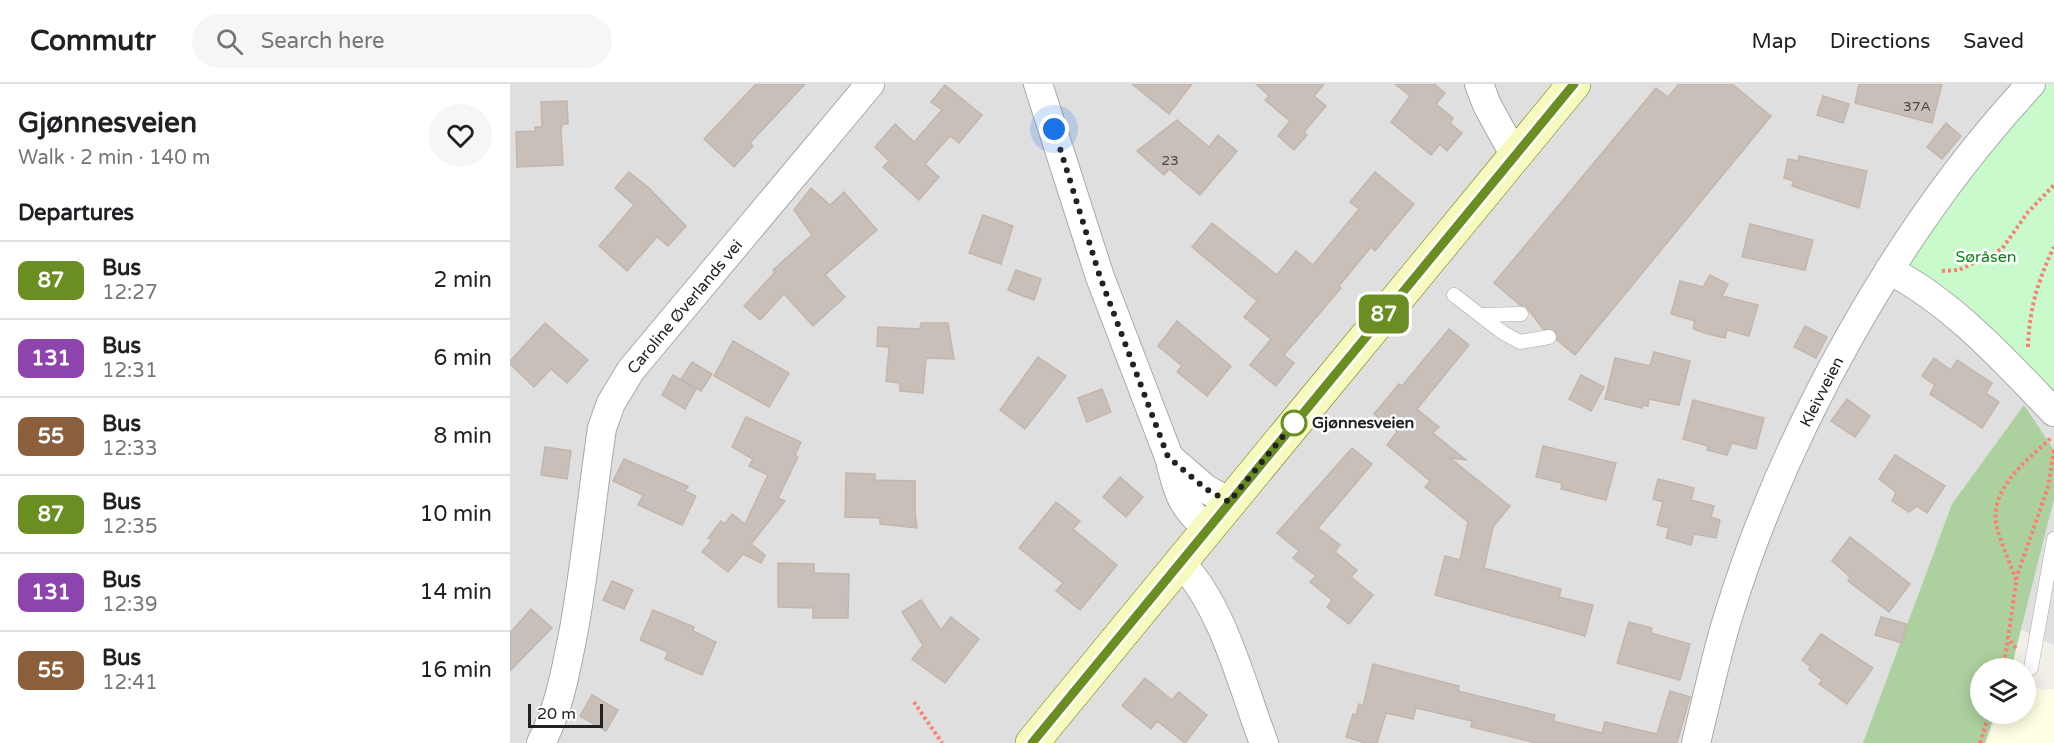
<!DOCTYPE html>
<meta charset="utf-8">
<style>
body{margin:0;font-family:"Varela Round",sans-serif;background:#f6f6f6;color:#202124;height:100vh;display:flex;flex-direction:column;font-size:22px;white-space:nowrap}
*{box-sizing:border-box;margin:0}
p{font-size:20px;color:#757577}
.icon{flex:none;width:33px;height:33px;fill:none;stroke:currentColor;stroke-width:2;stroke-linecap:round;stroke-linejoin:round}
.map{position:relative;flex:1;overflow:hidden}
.drawer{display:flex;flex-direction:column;background:#fff;width:510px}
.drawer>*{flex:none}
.badge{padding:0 12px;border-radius:9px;font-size:21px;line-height:39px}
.buttons{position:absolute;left:1460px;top:574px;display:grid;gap:12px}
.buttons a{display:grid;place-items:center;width:66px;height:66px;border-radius:50%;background:#fff;box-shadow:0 3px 15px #0003;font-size:30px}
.scale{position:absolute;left:18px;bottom:15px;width:75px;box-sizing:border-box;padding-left:6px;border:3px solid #222;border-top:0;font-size:16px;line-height:21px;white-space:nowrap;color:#222;-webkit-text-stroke:4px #fff;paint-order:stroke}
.you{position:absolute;width:30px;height:30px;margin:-15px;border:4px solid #fff;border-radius:50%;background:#1a73e8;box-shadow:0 0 0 9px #1a73e833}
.map>.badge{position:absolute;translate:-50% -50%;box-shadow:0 0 0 3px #fff}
h2{padding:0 18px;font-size:22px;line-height:54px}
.round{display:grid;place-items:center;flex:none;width:63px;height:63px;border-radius:32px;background:#f6f6f6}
.head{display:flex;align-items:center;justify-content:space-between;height:102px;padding:0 18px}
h1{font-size:28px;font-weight:700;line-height:45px}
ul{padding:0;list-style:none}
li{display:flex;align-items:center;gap:18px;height:78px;padding:0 18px;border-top:2px solid #e0e0e0}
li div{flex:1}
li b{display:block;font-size:22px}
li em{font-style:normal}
li .badge{min-width:66px;font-weight:700;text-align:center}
header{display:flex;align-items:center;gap:36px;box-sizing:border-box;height:84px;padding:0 30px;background:#fff;border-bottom:2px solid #e0e0e0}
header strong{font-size:28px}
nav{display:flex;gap:33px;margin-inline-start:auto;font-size:21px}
.search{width:420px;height:54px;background:#f6f6f6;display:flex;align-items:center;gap:15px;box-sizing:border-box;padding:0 21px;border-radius:33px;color:#757577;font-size:22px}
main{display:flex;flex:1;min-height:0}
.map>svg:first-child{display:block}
.residential{fill:#e0dfdf}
.education{fill:#ffffe5}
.forest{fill:#add19e}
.park{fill:#c8facc}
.building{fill:#c7bfb8;stroke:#c4b6ab;stroke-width:1.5}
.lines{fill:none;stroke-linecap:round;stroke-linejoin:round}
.service-casing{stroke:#a9a9a9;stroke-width:15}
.minor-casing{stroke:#a9a9a9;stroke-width:30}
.secondary-casing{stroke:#707d05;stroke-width:34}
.path{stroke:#fa8072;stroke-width:4;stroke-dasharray:3 3;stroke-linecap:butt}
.service{stroke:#fff;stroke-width:14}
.minor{stroke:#fff;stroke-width:28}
.secondary{stroke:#f7fabf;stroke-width:33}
.line-casing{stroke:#fff;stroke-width:14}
.line{stroke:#6b8e23;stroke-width:9}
.walk{stroke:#222;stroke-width:6;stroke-dasharray:0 10.8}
.stop-dot{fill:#fff;stroke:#6b8e23;stroke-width:3}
.labels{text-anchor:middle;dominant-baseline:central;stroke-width:5;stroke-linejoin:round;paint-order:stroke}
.number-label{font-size:14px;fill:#4b4948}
.park-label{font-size:16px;fill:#0c8416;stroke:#fff}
.street-label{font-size:16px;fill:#222;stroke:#fff}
.stop-label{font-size:16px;font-weight:bold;fill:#222;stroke:#fff;text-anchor:start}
</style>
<header>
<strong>Commutr</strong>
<div class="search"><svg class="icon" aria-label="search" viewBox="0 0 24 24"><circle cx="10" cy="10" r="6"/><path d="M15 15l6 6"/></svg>Search here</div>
<nav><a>Map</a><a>Directions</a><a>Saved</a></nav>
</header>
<main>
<section class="drawer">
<div class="head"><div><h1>Gjønnesveien</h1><p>Walk · 2 min · 140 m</p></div><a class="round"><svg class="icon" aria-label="heart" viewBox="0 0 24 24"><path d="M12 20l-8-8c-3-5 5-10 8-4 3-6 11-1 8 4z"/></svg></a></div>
<h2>Departures</h2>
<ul>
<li><span class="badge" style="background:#6b8e23;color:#fff">87</span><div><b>Bus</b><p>12:27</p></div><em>2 min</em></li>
<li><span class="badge" style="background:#8e44ad;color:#fff">131</span><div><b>Bus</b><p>12:31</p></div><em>6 min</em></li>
<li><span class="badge" style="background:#8b5e3c;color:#fff">55</span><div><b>Bus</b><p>12:33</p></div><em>8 min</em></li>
<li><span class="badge" style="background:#6b8e23;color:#fff">87</span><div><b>Bus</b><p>12:35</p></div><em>10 min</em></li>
<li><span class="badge" style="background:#8e44ad;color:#fff">131</span><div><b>Bus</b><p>12:39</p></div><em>14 min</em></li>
<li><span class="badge" style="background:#8b5e3c;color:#fff">55</span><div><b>Bus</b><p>12:41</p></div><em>16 min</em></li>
</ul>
</section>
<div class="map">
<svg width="1544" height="659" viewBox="0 0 1544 659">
<rect width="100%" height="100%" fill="#f2efe9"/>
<polygon class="residential" points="0,0 1544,0 1544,561 1466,525 1423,659 0,659"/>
<polygon class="education" points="1515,599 1533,606 1544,605 1544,659 1477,659 1487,630 1515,630"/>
<polygon class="forest" points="1514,321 1544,366 1544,415 1501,585 1470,585 1470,630 1485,630 1475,659 1353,659 1442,420"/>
<polygon class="park" points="1530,0 1544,0 1544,327 1385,181"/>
<g class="building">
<polygon points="246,0 295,0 240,59 243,62 224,83 194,55"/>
<polygon points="622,0 682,0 659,30"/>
<polygon points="746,0 814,0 804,12 816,22 794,48 797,51 784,66 768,52 780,37 755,16 759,12"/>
<polygon points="885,0 924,0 935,9 926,20 943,34 940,39 952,49 937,67 930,60 921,71 881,38 900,12"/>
<polygon points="1169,0 1222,0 1261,32 1065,271 1047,256 1045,247 1033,245 1016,222 1010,221 984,199 1146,4 1158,13"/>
<polygon points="1349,0 1432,0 1422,39 1345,19"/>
<polygon points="435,1 472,31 449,59 440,52 415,80 429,93 409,116 373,83 379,77 365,63 385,40 404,58 432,26 421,18"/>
<polygon points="1313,12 1339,20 1333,39 1307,31"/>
<polygon points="57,17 58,40 52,40 51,48 53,81 7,83 6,48 25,47 25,43 32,43 31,18"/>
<polygon points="667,36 699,63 708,51 727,67 690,111 659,85 654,91 627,67"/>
<polygon points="1436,39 1451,52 1432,75 1417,63"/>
<polygon points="1289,72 1357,87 1349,124 1282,102 1284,97 1274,94 1278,75 1288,77"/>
<polygon points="119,88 138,103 176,142 158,162 147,153 117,187 89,162 124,121 105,104"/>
<polygon points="865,88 904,120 865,167 861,163 829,202 831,204 774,271 784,279 766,302 740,281 761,255 734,233 747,217 682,163 702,139 767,191 786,167 803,181 849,125 840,118"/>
<polygon points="301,104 320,121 334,108 367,146 315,191 335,213 303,242 274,210 250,236 234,222 265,188 263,186 302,151 284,126"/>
<polygon points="473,131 503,142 491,180 459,169"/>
<polygon points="1240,140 1303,156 1295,186 1232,173"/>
<polygon points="506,186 531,195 524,216 498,206"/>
<polygon points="1200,191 1218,200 1212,212 1248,221 1239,252 1217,246 1215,254 1198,250 1183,245 1185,237 1161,230 1170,197 1193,203"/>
<polygon points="667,237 721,282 697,312 667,288 672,282 648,262"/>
<polygon points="35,239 78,276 57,299 41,285 24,303 0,280 0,277"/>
<polygon points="411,239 438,239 444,275 416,274 413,309 390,307 390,299 376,297 379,263 367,262 368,243 410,245"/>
<polygon points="1295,242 1317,253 1306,274 1284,263"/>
<polygon points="939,245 959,261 907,325 929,343 923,349 956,376 940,374 1000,422 983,443 974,484 1051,505 1049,513 1083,521 1075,552 925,511 935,472 950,476 958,438 915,403 920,397 877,361 887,348 864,330 889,300 892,302"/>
<polygon points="223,257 279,289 259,323 204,292"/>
<polygon points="1144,268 1180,277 1169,321 1139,315 1138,322 1133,321 1132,324 1095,315 1105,274 1140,282"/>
<polygon points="528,273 556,292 515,345 490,326"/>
<polygon points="1424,274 1441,286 1447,276 1482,299 1476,309 1489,318 1472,344 1420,310 1425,301 1412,292"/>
<polygon points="182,278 202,290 191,307 171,295"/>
<polygon points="163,291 186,305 175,325 152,311"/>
<polygon points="1071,291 1094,303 1081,327 1059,315"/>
<polygon points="592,305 601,328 577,338 568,314"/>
<polygon points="1337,315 1360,332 1345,353 1321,337"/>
<polygon points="1183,316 1254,334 1246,365 1222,359 1217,371 1197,366 1198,362 1173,355"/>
<polygon points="236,333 291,358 285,371 288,373 268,414 275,417 241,460 255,471 251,479 233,470 218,488 192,468 202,456 198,454 211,437 215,440 222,430 235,440 258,391 239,382 243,375 222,363"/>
<polygon points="1033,362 1106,379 1096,416 1051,405 1052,399 1026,393"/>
<polygon points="35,363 61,367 57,395 31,391"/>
<polygon points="842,364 862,380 808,444 830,461 825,468 847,486 841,493 863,511 839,540 817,523 822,516 800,498 806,492 783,474 789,467 767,449"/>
<polygon points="1385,371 1435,402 1417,429 1407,422 1399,428 1382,417 1386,408 1369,395"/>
<polygon points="114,375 178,402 175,407 186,412 172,441 128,421 133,411 103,397"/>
<polygon points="336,389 365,390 365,396 405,397 405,428 407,444 370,440 370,434 335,433"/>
<polygon points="610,393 633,413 616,433 593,413"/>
<polygon points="1148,395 1184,404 1181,416 1204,422 1201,433 1210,436 1206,454 1184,450 1181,461 1156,454 1159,444 1147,441 1153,418 1143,415"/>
<polygon points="546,418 570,437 563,445 607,481 570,526 546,507 553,499 509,464"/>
<polygon points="1340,453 1400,500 1379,528 1338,497 1340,493 1322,477"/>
<polygon points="268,479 304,480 304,489 339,490 338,534 303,534 303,524 268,523"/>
<polygon points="102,497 123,506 114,525 93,516"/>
<polygon points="411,516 431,546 441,533 469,555 435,599 402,575 413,561 392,528"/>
<polygon points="21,525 42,544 0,587 0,549"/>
<polygon points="143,526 184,543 183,547 206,558 192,591 155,575 158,568 130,556"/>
<polygon points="1371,533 1397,540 1392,559 1365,551"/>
<polygon points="1119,538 1142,544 1141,549 1180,560 1170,596 1107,579"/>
<polygon points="1311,550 1363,584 1337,620 1309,600 1312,596 1299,586 1300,582 1292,576"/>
<polygon points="863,580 949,602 948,607 1045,631 1043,637 1092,649 1095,638 1147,650 1160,607 1180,613 1167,659 1026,659 961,643 962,637 906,624 903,635 876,629 867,659 855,659 836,653 843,630 846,631 849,620 853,622"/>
<polygon points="635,594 662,616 669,608 697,631 675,659 647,637 641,645 612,622"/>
<polygon points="82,611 108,626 96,647 70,632"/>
</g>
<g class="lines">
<g class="service-casing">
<g id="service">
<polyline points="944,211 992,248 1010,258 1039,253"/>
<polyline points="970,231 1011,230"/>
<polyline points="1521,584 1544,455"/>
</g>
</g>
<g class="minor-casing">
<g id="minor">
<path d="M528,0L590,193L659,373C667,405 670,422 697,444"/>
<polyline points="969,0 977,21 1005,72"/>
<path d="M1379,186C1443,219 1495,277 1544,328"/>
<polyline points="659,373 696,405 719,418"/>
<path d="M670,478C713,521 732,602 754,659"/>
<path d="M31,659C50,623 56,585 64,545C76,478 82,411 92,344L101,319L121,286L360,0"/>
<path d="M1186,659C1196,618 1205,576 1217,536C1274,348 1387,144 1521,0"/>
</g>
</g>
<g class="secondary-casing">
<polyline id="secondary" points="522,659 1064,0"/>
</g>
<g class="path">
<polyline points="1432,187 1449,186 1492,165 1518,128 1544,101"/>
<path d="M1518,263C1519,226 1528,196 1544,163"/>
<path d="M1506,496C1500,479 1492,461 1487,444C1478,405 1516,377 1541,354"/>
<polyline points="1506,564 1498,554 1507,492 1538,403 1544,366"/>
<polyline points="1493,585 1498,555"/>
<polyline points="404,618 432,659"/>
<polyline points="1470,659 1479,630"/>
</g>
<use href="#service" class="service"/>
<use href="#minor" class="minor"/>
<use href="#secondary" class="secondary"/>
</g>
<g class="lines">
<g class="line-casing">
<polyline id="line" points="522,659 1064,0"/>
</g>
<use href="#line" class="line"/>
<polyline class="walk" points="544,45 590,193 658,373 696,405 719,418 784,339"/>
</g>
<circle class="stop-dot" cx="784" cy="339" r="12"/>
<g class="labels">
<g class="number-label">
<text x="1407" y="22">37A</text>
<text x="660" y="76">23</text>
</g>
<g class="park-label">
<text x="1476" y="173">Søråsen</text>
</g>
<g class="street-label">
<text transform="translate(175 223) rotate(-50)">Caroline Øverlands vei</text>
<text transform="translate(1312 308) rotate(-63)">Kleivveien</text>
</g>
<g class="stop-label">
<text x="802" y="339">Gjønnesveien</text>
</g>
</g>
</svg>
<div class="buttons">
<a><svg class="icon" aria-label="layers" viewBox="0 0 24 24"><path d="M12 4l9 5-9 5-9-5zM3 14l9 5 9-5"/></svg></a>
</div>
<div class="scale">20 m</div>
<div class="you" style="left:544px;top:45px"></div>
<b class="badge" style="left:874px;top:230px;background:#6b8e23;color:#fff">87</b>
</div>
</main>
